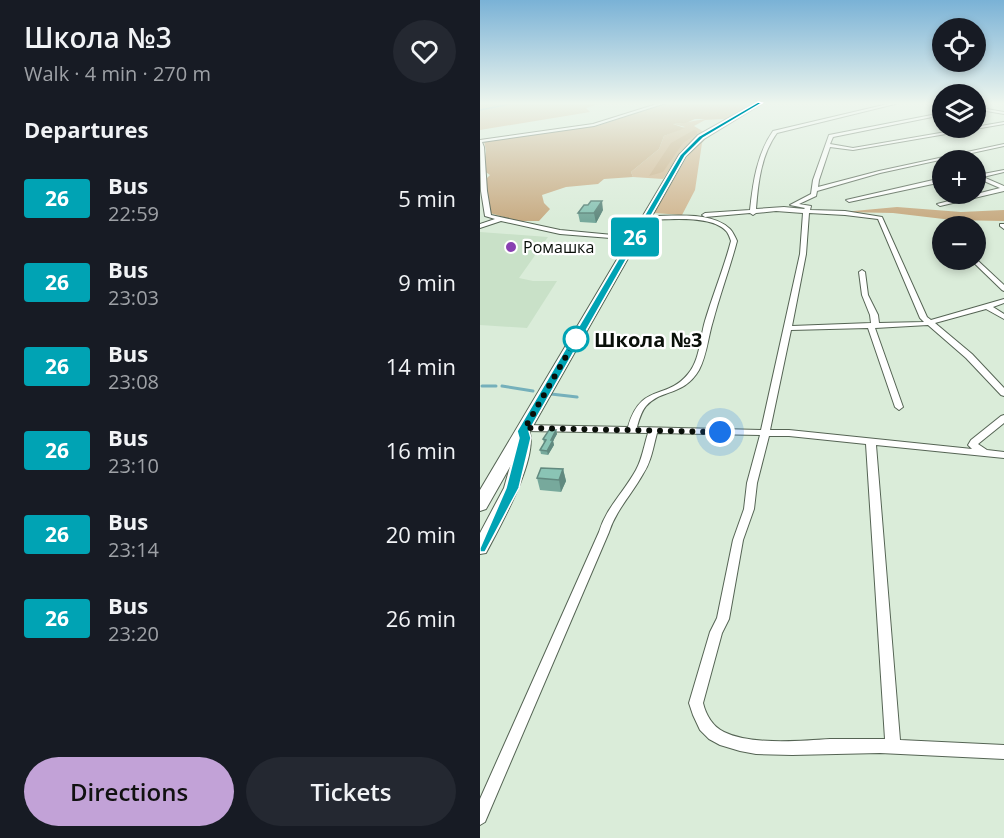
<!DOCTYPE html>
<meta charset="utf-8">
<style>
body{margin:0;font-family:"Open Sans",sans-serif;background:#242831;color:#f1f3f6;height:100vh;display:flex;flex-direction:column;font-size:22px;white-space:nowrap}
*{box-sizing:border-box;margin:0}
p{font-size:20px;color:#9ea1a6}
.icon{flex:none;width:33px;height:33px;fill:none;stroke:currentColor;stroke-width:2;stroke-linecap:round;stroke-linejoin:round}
.map{position:relative;flex:1;overflow:hidden}
.drawer{display:flex;flex-direction:column;background:#171b24;width:480px}
.drawer>*{flex:none}
.badge{padding:0 12px;border-radius:4px;font-size:21px;line-height:39px}
.fabs{position:absolute;left:452px;top:18px;display:grid;gap:12px}
.fabs a{display:grid;place-items:center;width:54px;height:54px;border-radius:50%;background:#171b24;box-shadow:0 3px 9px #0003;font-size:30px}
.you{position:absolute;width:30px;height:30px;margin:-15px;border:4px solid #fff;border-radius:50%;background:#1a73e8;box-shadow:0 0 0 9px #1a73e833}
.map>.badge{position:absolute;translate:-50% -50%;box-shadow:0 0 0 3px #fff}
h2{padding:0 24px;font-size:22px;line-height:54px}
.round{display:grid;place-items:center;flex:none;width:63px;height:63px;border-radius:32px;background:#242831}
.summary{display:flex;align-items:center;justify-content:space-between;height:102px;padding:0 24px}
h1{font-size:28px;font-weight:600;line-height:45px}
.cta{display:flex;gap:12px;margin-top:auto;padding:12px 24px}
.cta a{flex:1;height:69px;border-radius:36px;background:#c2a2d7;color:#111;font-size:24px;font-weight:600;line-height:69px;text-align:center}
.cta a+a{background:#242831;color:#f1f3f6}
ul{padding:0;list-style:none}
li{display:flex;align-items:center;gap:18px;height:84px;padding:0 24px}
li div{flex:1}
li b{display:block;font-size:22px}
li em{font-style:normal}
li .badge{min-width:66px;font-weight:700;text-align:center}
main{display:flex;flex:1;min-height:0}
.map>svg:first-child{display:block}
.built{fill:#c9e1c8}
.green{fill:#d1b792}
.forest{fill:#c8ac84}
.lines{fill:none;stroke-linecap:round;stroke-linejoin:round}
.stream-far1{stroke:#75b0bb;stroke-width:1.5}
.stream{stroke:#75b0bb;stroke-width:3}
.minor-casing{stroke:#556454;stroke-width:2}
.secondary-casing{stroke:#556454;stroke-width:2}
.primary-casing{stroke:#556454;stroke-width:2}
.minor{fill:#fff;fill-rule:evenodd}
.secondary{fill:#fff;fill-rule:evenodd}
.primary{fill:#fff;fill-rule:evenodd}
.wall{fill:#77a99c}
.shaded-wall{fill:#61897f}
.building{fill:#8ac4b5;stroke:#61897f;stroke-width:1.5}
.line{fill:#00a3b4;stroke:#fff;stroke-width:1.5}
.walk{stroke:#090f09;stroke-width:6;stroke-dasharray:0 10.8}
.poi-dot{fill:#8940b2;stroke:#fff;stroke-width:2}
.stop-dot{fill:#fff;stroke:#00a3b4;stroke-width:3}
.labels{text-anchor:middle;dominant-baseline:central;stroke-width:4.5;stroke-linejoin:round;paint-order:stroke}
.far-poi-label{font-size:16px;fill:#090f09;stroke:#fff;text-anchor:start}
.stop-label{font-size:20px;font-weight:bold;fill:#090f09;stroke:#fff;text-anchor:start}
</style>
<main>
<section class="drawer">
<div class="summary"><div><h1>Школа №3</h1><p>Walk · 4 min · 270 m</p></div><a class="round"><svg class="icon" aria-label="heart" viewBox="0 0 24 24"><path d="M12 20l-8-8c-3-5 5-10 8-4 3-6 11-1 8 4z"/></svg></a></div>
<h2>Departures</h2>
<ul>
<li><span class="badge" style="background:#00a3b4;color:#fff">26</span><div><b>Bus</b><p>22:59</p></div><em>5 min</em></li>
<li><span class="badge" style="background:#00a3b4;color:#fff">26</span><div><b>Bus</b><p>23:03</p></div><em>9 min</em></li>
<li><span class="badge" style="background:#00a3b4;color:#fff">26</span><div><b>Bus</b><p>23:08</p></div><em>14 min</em></li>
<li><span class="badge" style="background:#00a3b4;color:#fff">26</span><div><b>Bus</b><p>23:10</p></div><em>16 min</em></li>
<li><span class="badge" style="background:#00a3b4;color:#fff">26</span><div><b>Bus</b><p>23:14</p></div><em>20 min</em></li>
<li><span class="badge" style="background:#00a3b4;color:#fff">26</span><div><b>Bus</b><p>23:20</p></div><em>26 min</em></li>
</ul>
<div class="cta"><a>Directions</a><a>Tickets</a></div>
</section>
<div class="map">
<svg width="524" height="838" viewBox="0 0 524 838">
<rect width="100%" height="100%" fill="#daecd9"/>
<polygon class="built" points="0,232 68,237 39,278 53,281 77,281 47,328 0,325"/>
<g class="green">
<polygon points="0,103 122,103 106,108 110,112 0,130"/>
<path d="M238,118L246,119L225,120L214,126L224,132L201,151L183,179L153,177L151,172L179,149L184,136L205,127L193,124C208,123 222,118 238,118Z"/>
<polygon points="227,137 222,143 215,190 202,215 174,213 211,150"/>
</g>
<g class="forest">
<polygon points="187,103 273,103 246,119 215,119 206,123 193,124 205,128 184,136 179,149 151,172 153,177 124,179 118,184 86,187 62,195 64,203 70,209 59,221 38,221 10,213 5,180 10,175 3,170 6,151 4,141 117,126"/>
<polygon points="214,130 217,131 217,134 203,143 183,172 169,176 191,143"/>
<polygon points="417,207 481,212 524,210 524,221 472,220 413,213 363,212"/>
</g>
<g class="lines">
<polyline class="stream-far1" points="0,110 35,103"/>
<g class="stream">
<polyline points="2,386 16,386"/>
<polyline points="22,386 53,391"/>
<polyline points="71,394 97,397"/>
</g>
<g class="minor-casing">
<g id="minor">
<polygon points="180,103 186,103 114,126 2,142 4,147 7,191 11,215 80,230 154,237 157,239 156,240 80,234 21,221 0,228 0,224 15,219 5,216 1,191 0,140 113,124"/>
<path d="M412,103H419L297,133C281,155 278,183 276,209L304,207L324,209L325,208L310,205L331,194L333,180L349,135L462,113V115L353,137L350,144L373,148L524,122V124L373,150L350,147L339,180L338,187L399,171L524,144V146L400,173L337,191L336,196L319,204L331,206L330,210L365,211L402,217L447,317L451,320L524,299V303L513,307L524,314V319L506,309L455,323L492,354L524,388V396L521,395L486,358L448,325L395,328L423,407L419,410L415,407L388,328L311,330L290,430H309L492,449L488,445L491,440L521,416L524,415V423L498,444L507,450L524,452V458L396,445L420,740L524,745V759L400,753L312,755L276,754L260,751L240,745L229,739L220,730L213,715L209,703L230,632L237,618L253,540L264,509L267,483L280,435L177,433C173,448 171,462 163,474C152,494 136,510 129,532L5,822L0,825V799L119,532C126,508 144,492 156,470C162,459 164,446 168,433L45,431L40,428L45,425L148,427C161,382 186,401 208,374C220,360 220,338 225,321C233,294 244,268 251,241C250,238 249,235 247,232C233,214 186,220 165,220L162,218L165,216C189,217 231,210 250,229C253,232 255,237 257,241C250,268 240,294 233,321C228,337 227,355 219,370C204,396 181,389 166,406C161,412 159,420 157,427L281,430L320,254L323,213L296,211L276,213L273,215L270,213L225,217L222,215L225,213L270,210C273,182 277,154 293,131ZM329,213L365,215L398,219L440,318L444,322L399,323L398,315L388,295L385,272L382,270L379,272L382,295L390,315L391,323L312,326L326,254ZM289,436H309L386,444L405,739C387,739 368,739 350,739C320,741 270,745 244,732C232,726 226,715 223,703L242,633L249,619L263,540L274,509L277,483Z"/>
<polygon points="495,107 524,112 524,114 495,109"/>
<polygon points="524,170 524,172 503,177 524,186 524,191 460,206 457,204 520,188 495,177 495,173 498,175"/>
<polygon points="462,178 462,182 369,202 366,200"/>
<polygon points="520,224 524,224 524,229 520,226"/>
<polygon points="495,258 524,285 524,291 522,290 491,260"/>
</g>
</g>
<g class="secondary-casing">
<path id="secondary" d="M43,427L48,428C62,453 19,528 6,553L0,554V533L24,488L38,438L36,431Z"/>
</g>
<g class="primary-casing">
<polygon id="primary" points="275,103 283,103 224,139 206,156 6,509 0,511 0,490 199,155 218,135"/>
</g>
<use href="#minor" class="minor"/>
<use href="#secondary" class="secondary"/>
<use href="#primary" class="primary"/>
</g>
<g class="wall">
<polygon points="108,205 123,210 116,223 100,222 98,213"/>
<polygon points="76,430 77,434 73,441 74,445 68,455 61,454 60,450 64,443 63,439"/>
<polygon points="83,469 86,481 81,492 60,490 57,478"/>
</g>
<g class="shaded-wall">
<polygon points="122,201 123,210 116,223 114,213"/>
<polygon points="76,430 77,434 73,441 74,445 68,455 67,451 71,440"/>
<polygon points="83,469 86,481 81,492 79,480"/>
</g>
<g class="building">
<polygon points="111,201 122,201 114,213 98,213 104,205 108,205"/>
<polygon points="69,430 76,430 71,440 73,440 67,451 60,450 66,440 63,439"/>
<polygon points="61,468 83,469 79,480 57,478"/>
</g>
<linearGradient id="sky" x2="0" y2="1"><stop stop-color="#7ab2d6"/><stop offset="0.47" stop-color="#eef6ee"/><stop offset="1" stop-color="#eef6ee" stop-opacity="0"/></linearGradient>
<rect width="524" height="220" fill="url(#sky)"/>
<polygon class="line" points="278,102 282,103 223,138 205,156 49,431 51,438 39,488 5,552 0,552 0,548 26,488 39,438 37,431 200,155 219,136"/>
<g class="lines">
<polyline class="walk" points="96,339 45,428 240,432"/>
</g>
<circle class="poi-dot" cx="31" cy="247" r="6"/>
<circle class="stop-dot" cx="96" cy="339" r="12"/>
<g class="labels">
<g class="far-poi-label">
<text x="43" y="247">Ромашка</text>
</g>
<g class="stop-label">
<text x="114" y="339">Школа №3</text>
</g>
</g>
</svg>
<div class="fabs">
<a><svg class="icon" aria-label="locate" viewBox="0 0 24 24"><circle cx="12" cy="12" r="6"/><path d="M12 2v4M12 18v4M2 12h4M18 12h4"/></svg></a>
<a><svg class="icon" aria-label="layers" viewBox="0 0 24 24"><path d="M12 4l9 5-9 5-9-5zM3 14l9 5 9-5"/></svg></a>
<a>+</a>
<a>−</a>
</div>
<div class="you" style="left:240px;top:432px"></div>
<b class="badge" style="left:155px;top:237px;background:#00a3b4;color:#fff">26</b>
</div>
</main>
